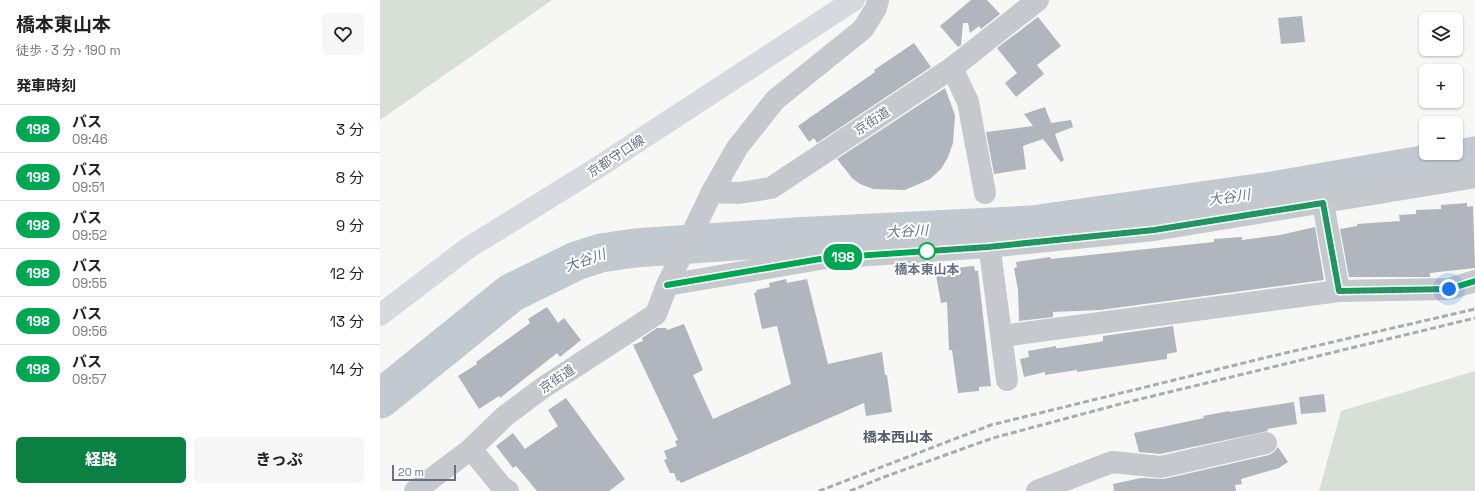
<!DOCTYPE html>
<html lang="ja">
<meta charset="utf-8">
<style>
body{margin:0;font-family:"Space Grotesk","Noto Sans JP",sans-serif;background:#f6f6f6;color:#222;height:100vh;display:flex;flex-direction:column;font-size:15px;white-space:nowrap}
*{box-sizing:border-box;margin:0}
p{font-size:13px;color:#767676}
.icon{flex:none;width:22px;height:22px;fill:none;stroke:currentColor;stroke-width:2;stroke-linecap:round;stroke-linejoin:round}
.map{position:relative;flex:1;overflow:hidden}
.side{display:flex;flex-direction:column;background:#fff;width:380px}
.side>*{flex:none}
.badge{padding:0 8px;border-radius:13px;font-size:14px;line-height:26px}
.tools{position:absolute;left:1039px;top:12px;display:grid;gap:8px}
.tools a{display:grid;place-items:center;width:44px;height:44px;border-radius:6px;background:#fff;box-shadow:0 1px 3px #0004;font-size:20px}
.scale{position:absolute;left:12px;bottom:10px;width:64px;box-sizing:border-box;padding-left:4px;border:2px solid #677185;border-top:0;font-size:11px;line-height:14px;white-space:nowrap;color:#677185;-webkit-text-stroke:3px #fff;paint-order:stroke}
.you{position:absolute;width:20px;height:20px;margin:-10px;border:3px solid #fff;border-radius:50%;background:#1a73e8;box-shadow:0 0 0 6px #1a73e833}
.map>.badge{position:absolute;translate:-50% -50%;box-shadow:0 0 0 2px #fff}
h2{padding:0 16px;font-size:15px;line-height:36px}
.round{display:grid;place-items:center;flex:none;width:42px;height:42px;border-radius:6px;background:#f6f6f6}
.head{display:flex;align-items:center;justify-content:space-between;height:68px;padding:0 16px}
h1{font-size:19px;font-weight:700;line-height:30px}
.button{display:flex;gap:8px;margin-top:auto;padding:8px 16px}
.button a{flex:1;height:46px;border-radius:6px;background:#0b8043;color:#fff;font-size:16px;font-weight:700;line-height:46px;text-align:center}
.button a+a{background:#f6f6f6;color:#222}
ul{padding:0;list-style:none}
li{display:flex;align-items:center;gap:12px;height:48px;padding:0 16px;border-top:1px solid #e0e0e0}
li div{flex:1}
li b{display:block;font-size:15px}
li em{font-style:normal}
li .badge{min-width:44px;font-weight:700;text-align:center}
main{display:flex;flex:1;min-height:0}
.map>svg:first-child{display:block}
.green{fill:#d8dfd6}
.lines{fill:none;stroke-linecap:round;stroke-linejoin:round}
.river{stroke:#c3c9d1;stroke-width:39}
.building{fill:#b1b5bd}
.street{stroke:#c5c8cc;stroke-width:22}
.primary{stroke:#d8d9df;stroke-width:22}
.rail{stroke:#a8abb2;stroke-width:3;stroke-dasharray:6 3;stroke-linecap:butt}
.line-casing{stroke:#fff;stroke-width:9}
.line{stroke:#00a651;stroke-width:6}
.walk{stroke:#677185;stroke-width:4;stroke-dasharray:0 7.2}
.stop-dot{fill:#fff;stroke:#00a651;stroke-width:2}
.labels{text-anchor:middle;dominant-baseline:central;stroke-width:4;stroke-linejoin:round;paint-order:stroke}
.street-label{font-size:13px;fill:#677185;stroke:#fff}
.stop-label{font-size:13px;font-weight:bold;fill:#677185;stroke:#fff}
.water-label{font-size:14px;font-style:italic;fill:#697888;stroke:#fff}
.neighbourhood-label{font-size:14px;font-weight:bold;fill:#555c6b;stroke:#fff}
</style>
<main>
<section class="side">
<div class="head"><div><h1>橋本東山本</h1><p>徒歩 · 3 分 · 190 m</p></div><a class="round"><svg class="icon" aria-label="heart" viewBox="0 0 24 24"><path d="M12 20l-8-8c-3-5 5-10 8-4 3-6 11-1 8 4z"/></svg></a></div>
<h2>発車時刻</h2>
<ul>
<li><span class="badge" style="background:#00a651;color:#fff">198</span><div><b>バス</b><p>09:46</p></div><em>3 分</em></li>
<li><span class="badge" style="background:#00a651;color:#fff">198</span><div><b>バス</b><p>09:51</p></div><em>8 分</em></li>
<li><span class="badge" style="background:#00a651;color:#fff">198</span><div><b>バス</b><p>09:52</p></div><em>9 分</em></li>
<li><span class="badge" style="background:#00a651;color:#fff">198</span><div><b>バス</b><p>09:55</p></div><em>12 分</em></li>
<li><span class="badge" style="background:#00a651;color:#fff">198</span><div><b>バス</b><p>09:56</p></div><em>13 分</em></li>
<li><span class="badge" style="background:#00a651;color:#fff">198</span><div><b>バス</b><p>09:57</p></div><em>14 分</em></li>
</ul>
<div class="button"><a>経路</a><a>きっぷ</a></div>
</section>
<div class="map">
<svg width="1095" height="491" viewBox="0 0 1095 491">
<rect width="100%" height="100%" fill="#f7f8f5"/>
<g class="green">
<polygon points="0,0 172,0 0,120"/>
<polygon points="1095,371 1095,491 939,491 961,411"/>
</g>
<g class="lines">
<polyline class="river" points="0,399 131,293 196,261 221,253 255,248 414,237 652,225 892,191 1095,156"/>
</g>
<g class="building">
<polygon points="591,0 607,0 620,14 601,29 599,26 590,33 588,23 583,23 581,45 578,47 560,26"/>
<polygon points="922,16 925,42 901,44 898,18"/>
<polygon points="658,17 681,46 657,65 664,74 636,97 625,83 637,73 617,48"/>
<polygon points="534,43 551,67 437,143 434,138 429,142 418,126 495,72 494,70"/>
<polygon points="565,88 575,115 573,143 568,157 561,169 550,179 525,190 493,189 480,184 472,178 457,159"/>
<polygon points="665,107 671,123 691,120 693,127 675,134 684,160 681,162 663,139 643,146 646,169 614,174 606,132 653,126 644,114"/>
<polygon points="1087,203 1087,207 1093,206 1095,268 1050,273 1050,277 969,277 960,229 977,226 977,224 1020,221 1019,215 1036,214 1036,210 1061,209 1061,205"/>
<polygon points="935,227 944,280 720,310 673,312 673,317 639,321 638,290 634,268 637,267 636,262 670,257 671,259 834,242 834,239 862,237 862,240 900,235"/>
<polygon points="594,266 595,271 598,271 611,386 599,387 599,391 578,393 572,350 569,350 567,302 561,303 555,270"/>
<polygon points="406,279 407,283 427,279 448,364 502,352 505,375 507,375 512,412 486,416 484,403 301,483 299,480 297,481 294,473 290,473 284,460 287,459 284,451 297,446 295,441 298,440 253,345 263,341 262,338 277,328 286,328 287,330 304,324 323,370 313,375 333,419 411,384 397,326 382,329 374,293 377,292 376,290 390,287 389,283"/>
<polygon points="167,307 178,323 184,318 201,340 180,357 177,353 120,398 119,396 99,409 78,376 97,364 96,362 150,323 148,319"/>
<polygon points="793,326 797,352 787,354 787,359 697,372 697,370 665,375 665,372 644,377 640,359 649,357 648,351 676,346 676,348 680,348 719,342 723,341 723,336"/>
<polygon points="944,394 946,412 921,414 919,397"/>
<polygon points="186,398 245,479 229,491 157,491 136,466 133,468 116,446 133,433 145,449 178,426 168,410"/>
<polygon points="914,402 917,424 887,429 888,431 780,454 759,452 754,433 824,418 823,416 849,411 849,412"/>
<polygon points="898,447 908,462 899,468 861,479 862,484 855,485 856,491 734,491 733,484 761,478 784,479 889,455 894,452"/>
</g>
<g class="lines">
<g class="street">
<polyline points="572,68 588,102 605,193"/>
<polyline points="332,192 357,148 395,100 483,29 496,8 498,0"/>
<polyline points="943,203 959,291"/>
<polyline points="608,236 627,380"/>
<polyline points="287,285 446,258 608,247 774,230 1095,177"/>
<polyline points="622,336 959,291 1069,289 1095,281"/>
<polyline points="91,449 122,487 128,491"/>
<polyline points="35,491 91,449 125,416 164,387 276,314 287,285 332,192 359,193 391,188 572,68 658,0"/>
<polyline points="657,491 732,462 781,467 886,443"/>
</g>
<polyline class="primary" points="0,315 88,248 217,168 474,0"/>
<g class="rail">
<polyline points="439,491 611,425 888,357 1095,309"/>
<polyline points="470,491 504,477 613,438 744,403 1095,318"/>
</g>
</g>
<g class="lines">
<g class="line-casing">
<polyline id="line" points="287,285 446,258 608,247 774,230 943,203 959,291 1069,289 1095,281"/>
</g>
<use href="#line" class="line"/>
<polyline class="walk" points="547,251 608,247 774,230 943,203 959,291 1069,289"/>
</g>
<circle class="stop-dot" cx="547" cy="251" r="8"/>
<g class="labels">
<g class="street-label">
<text transform="translate(492 121) rotate(-33)">京街道</text>
<text transform="translate(236 156) rotate(-33)">京都守口線</text>
<text transform="translate(177 379) rotate(-34)">京街道</text>
</g>
<g class="stop-label">
<text x="547" y="269">橋本東山本</text>
</g>
<g class="water-label">
<text transform="translate(849 197) rotate(-8)">大谷川</text>
<text transform="translate(527 231) rotate(-3)">大谷川</text>
<text transform="translate(205 260) rotate(-19)">大谷川</text>
</g>
<g class="neighbourhood-label">
<text x="518" y="437">橋本西山本</text>
</g>
</g>
</svg>
<div class="tools">
<a><svg class="icon" aria-label="layers" viewBox="0 0 24 24"><path d="M12 4l9 5-9 5-9-5zM3 14l9 5 9-5"/></svg></a>
<a>+</a>
<a>−</a>
</div>
<div class="scale">20 m</div>
<div class="you" style="left:1069px;top:289px"></div>
<b class="badge" style="left:463px;top:257px;background:#00a651;color:#fff">198</b>
</div>
</main>
